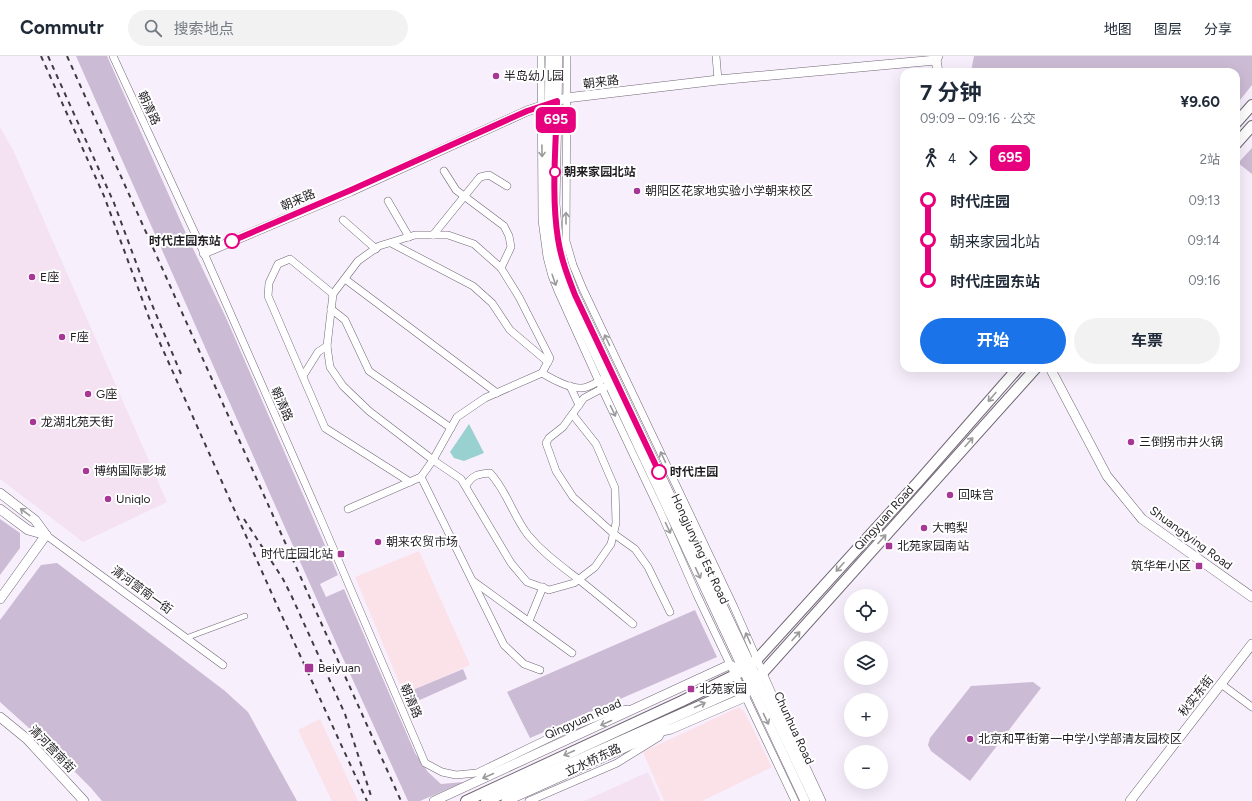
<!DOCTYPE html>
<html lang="zh">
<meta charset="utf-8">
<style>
body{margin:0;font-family:Figtree,"Noto Sans SC",sans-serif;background:#f2f2f3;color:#1f2937;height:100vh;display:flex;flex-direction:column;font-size:15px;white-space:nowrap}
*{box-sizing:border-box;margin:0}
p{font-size:13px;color:#747a83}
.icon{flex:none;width:22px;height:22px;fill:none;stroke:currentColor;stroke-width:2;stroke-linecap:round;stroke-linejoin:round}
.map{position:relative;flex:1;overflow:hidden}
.side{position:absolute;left:900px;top:12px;width:340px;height:304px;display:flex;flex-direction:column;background:#fff;border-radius:12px;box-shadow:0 4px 16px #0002}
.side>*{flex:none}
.badge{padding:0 8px;border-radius:6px;font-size:14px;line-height:26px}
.fabs{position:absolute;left:844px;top:533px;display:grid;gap:8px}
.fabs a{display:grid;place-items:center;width:44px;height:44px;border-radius:50%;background:#fff;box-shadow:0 4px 16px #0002;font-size:20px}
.map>.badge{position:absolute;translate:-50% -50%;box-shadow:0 0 0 2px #fff}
.legs{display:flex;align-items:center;gap:6px;height:44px;padding:0 20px;font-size:13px}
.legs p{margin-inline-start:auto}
.headline{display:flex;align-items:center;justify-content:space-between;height:68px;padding:0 20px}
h1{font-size:22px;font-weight:700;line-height:30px}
.cta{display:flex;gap:8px;margin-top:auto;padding:8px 20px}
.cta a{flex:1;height:46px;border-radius:24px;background:#1a73e8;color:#fff;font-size:16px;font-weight:700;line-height:46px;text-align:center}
.cta a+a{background:#f2f2f3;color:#1f2937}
ul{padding:0 20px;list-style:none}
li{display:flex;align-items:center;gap:14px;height:40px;font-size:15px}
li i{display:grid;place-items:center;width:6px;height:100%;margin:0 5px;background:currentColor}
li i::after{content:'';width:10px;height:10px;margin:-5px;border:3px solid;border-radius:50%;background:#fff}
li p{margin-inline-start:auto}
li:first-child i{background:linear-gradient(#0000 50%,currentColor 0)}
li:last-child i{background:linear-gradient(currentColor 50%,#0000 0)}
header{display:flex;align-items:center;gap:24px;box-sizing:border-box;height:56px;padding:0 20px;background:#fff;border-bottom:1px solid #e0e1e3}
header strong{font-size:19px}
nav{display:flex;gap:22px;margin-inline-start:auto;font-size:14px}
.search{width:280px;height:36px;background:#f2f2f3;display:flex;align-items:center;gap:10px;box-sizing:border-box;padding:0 14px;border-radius:22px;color:#747a83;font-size:15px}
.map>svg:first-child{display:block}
.commercial{fill:#f4e2f3}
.industrial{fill:#fbe1e8}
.green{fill:#ccbbd4}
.water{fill:#99d1d1}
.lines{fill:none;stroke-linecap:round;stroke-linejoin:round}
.pedestrian-casing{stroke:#706774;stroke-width:6}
.minor-casing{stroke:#706774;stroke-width:8}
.tertiary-casing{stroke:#706774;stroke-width:10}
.secondary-casing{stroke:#706774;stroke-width:12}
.pedestrian{stroke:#fff;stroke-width:5}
.minor{stroke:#fff;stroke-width:7}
.tertiary{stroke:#fff;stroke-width:9}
.secondary{stroke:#fff;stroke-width:10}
.rail{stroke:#3f3b41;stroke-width:2;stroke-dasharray:5 5;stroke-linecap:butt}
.oneway{stroke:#9b9a9c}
.line-1-casing{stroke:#fff;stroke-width:9}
.line-1{stroke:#e6007e;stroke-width:6}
.poi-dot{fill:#a63795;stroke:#fff;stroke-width:1.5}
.stop-1-dot{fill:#fff;stroke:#e6007e;stroke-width:2}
.labels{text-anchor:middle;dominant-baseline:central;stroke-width:4;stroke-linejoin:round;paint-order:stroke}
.poi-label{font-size:12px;fill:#211e23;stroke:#fff;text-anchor:start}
.street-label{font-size:12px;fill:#211e23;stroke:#fff}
.stop-label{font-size:12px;font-weight:bold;fill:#211e23;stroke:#fff;text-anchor:start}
</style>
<header>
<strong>Commutr</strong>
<div class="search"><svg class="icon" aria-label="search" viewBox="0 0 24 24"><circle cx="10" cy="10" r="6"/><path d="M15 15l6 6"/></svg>搜索地点</div>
<nav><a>地图</a><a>图层</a><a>分享</a></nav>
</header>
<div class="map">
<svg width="1252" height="745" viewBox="0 0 1252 745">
<rect width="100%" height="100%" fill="#f8effd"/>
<g class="commercial">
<polygon points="0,71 14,96 167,446 83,486 0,423"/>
<polygon points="648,716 661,745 584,745"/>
</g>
<g class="industrial">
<polygon points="419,495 470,609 404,638 355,521"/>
<polygon points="739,651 744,655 772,711 702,745 664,745 643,696"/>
<polygon points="320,663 358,745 332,745 298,674"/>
</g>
<g class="green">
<polygon points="76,0 107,0 188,182 227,264 338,519 320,528 326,541 344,533 415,697 428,716 441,728 464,726 420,745 408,745 341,598"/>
<polygon points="974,0 1252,0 1252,29 1236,49 1236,16 971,16"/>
<polygon points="1252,92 1252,118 1238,107"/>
<polygon points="0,463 20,477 20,492 0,519"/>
<polygon points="57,507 225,635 248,656 297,745 102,745 91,732 50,691 0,646 0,564 41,509"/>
<polygon points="695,554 717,601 530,682 507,636"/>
<polygon points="463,613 467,623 413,647 408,636"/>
<polygon points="1033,626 1041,632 970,725 931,695 928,689 930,682 971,630"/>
</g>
<polygon class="water" points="469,368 484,397 464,405 454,402 450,396"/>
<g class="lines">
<g class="pedestrian-casing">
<polyline id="pedestrian" points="186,582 245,560"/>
</g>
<g class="minor-casing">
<g id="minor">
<polyline points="113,0 204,197 319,459 425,707 442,716 456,719 477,717 572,671 607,657 628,653"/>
<polyline points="541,0 542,164 547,201 552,220 558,235 605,339 660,455 697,539 795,745"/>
<polyline points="567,0 566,185 573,209 583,233 734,551 774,642 822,745"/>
<polyline points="716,0 718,24"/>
<polyline points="444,115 456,134 504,170 509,180 511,191 501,212"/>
<polyline points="388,145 409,181"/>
<polyline points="343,164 376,193"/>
<polyline points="433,179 480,121 489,119 507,130"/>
<polyline points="391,187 473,230 492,247 510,274 548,306"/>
<polyline points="345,223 497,337"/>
<polyline points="333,238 290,203 278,208 269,227 268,240 325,372 410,426"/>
<polyline points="331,253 345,264 369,315 451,372"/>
<polyline points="542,317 550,302 519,241 501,212 474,188 448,179 415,179 379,190 358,205 333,238 327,290 330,311 343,330 369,355 433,404 461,423 511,507 527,526 549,534 574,527 595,511 611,488 616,467 615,432 596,388 573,359"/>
<polyline points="303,320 318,296 327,290"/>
<polyline points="570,330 579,349"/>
<polyline points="605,331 584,342 563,371 549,382 546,387 556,415 573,441 614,478 635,493 648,511 670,556"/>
<polyline points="421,421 504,589 524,608 540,614"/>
<path d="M466,430C472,419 478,418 490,417C507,435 513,460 528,479C543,497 560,509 578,523C597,538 615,553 633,568"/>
<path d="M348,453L421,421L433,404L457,361L485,342L542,317C552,323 569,332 580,332C588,333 596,326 603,323"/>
<polyline points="46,479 223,609"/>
<polyline points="473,525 572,597"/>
<polyline points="529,565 543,531"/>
<polyline points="1221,628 1252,651"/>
<polyline points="529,745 617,707 659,681 661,677"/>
</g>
</g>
<g class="tertiary-casing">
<g id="tertiary">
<polyline points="550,0 548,148 550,182 557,212 569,242 805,745"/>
<polyline points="558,0 555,148 558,183 564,209 575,239 815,745"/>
<polyline points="938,16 936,4 938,0"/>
<polyline points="204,197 351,135 527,55 566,42 718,24 936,4"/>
<polyline points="1050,312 1107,420 1142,463 1252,541"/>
<polyline points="0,437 35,464 46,479"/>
<polyline points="0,453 28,474 46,479"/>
<polyline points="0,543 46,479"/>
<polyline points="0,661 27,683 84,745"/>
<polyline points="434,745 729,609 743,615"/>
<polyline points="506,745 662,675 671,673 745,641 749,628"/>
<polyline points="1130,745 1252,588"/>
</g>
</g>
<g class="secondary-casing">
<g id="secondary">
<polyline points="1236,67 1252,49"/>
<polyline points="1236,88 1252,70"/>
<polyline points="466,745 682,645 743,615 751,610 918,426 1018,312"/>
<polyline points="486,745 749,628 757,623 1036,312"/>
</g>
</g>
<use href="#pedestrian" class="pedestrian"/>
<use href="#minor" class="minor"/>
<use href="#tertiary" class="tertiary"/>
<use href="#secondary" class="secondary"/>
<g class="rail">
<polyline points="41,0 104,140 151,267 276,547 367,745"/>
<polyline points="48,0 114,147 148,239 181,318"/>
<polyline points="67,0 401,745"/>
<polyline points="244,463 283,523 292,541 345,658 372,743"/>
</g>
</g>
<defs><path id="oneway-shaft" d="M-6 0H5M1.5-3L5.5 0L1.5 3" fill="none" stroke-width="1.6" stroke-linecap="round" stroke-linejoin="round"/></defs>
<g class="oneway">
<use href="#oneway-shaft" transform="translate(542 95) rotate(89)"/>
<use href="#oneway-shaft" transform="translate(566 162) rotate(-90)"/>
<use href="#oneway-shaft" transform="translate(554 224) rotate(71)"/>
<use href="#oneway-shaft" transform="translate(607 284) rotate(-116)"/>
<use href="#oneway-shaft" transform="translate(992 341) rotate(131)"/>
<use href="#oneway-shaft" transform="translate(613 355) rotate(65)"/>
<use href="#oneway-shaft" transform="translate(969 386) rotate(-48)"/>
<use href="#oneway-shaft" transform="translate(663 401) rotate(-115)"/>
<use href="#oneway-shaft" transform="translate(25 456) rotate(-143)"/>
<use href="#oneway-shaft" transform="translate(668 472) rotate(65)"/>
<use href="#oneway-shaft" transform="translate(882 483) rotate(-48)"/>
<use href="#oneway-shaft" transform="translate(840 511) rotate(132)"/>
<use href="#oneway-shaft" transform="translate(698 517) rotate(65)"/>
<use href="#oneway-shaft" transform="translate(796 580) rotate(-48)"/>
<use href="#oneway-shaft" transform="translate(748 582) rotate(-114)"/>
<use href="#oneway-shaft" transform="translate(700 649) rotate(-24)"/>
<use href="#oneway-shaft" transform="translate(766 663) rotate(65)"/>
<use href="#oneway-shaft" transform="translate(606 667) rotate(156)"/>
<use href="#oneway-shaft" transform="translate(569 697) rotate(155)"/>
<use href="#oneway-shaft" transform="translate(488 720) rotate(156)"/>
</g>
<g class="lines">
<g class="line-1-casing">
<path id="line-1" d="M232,185L351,134L527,55L557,45C556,91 551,138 558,183C561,203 568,221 575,239L659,416"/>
</g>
<use href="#line-1" class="line-1"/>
</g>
<g class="poi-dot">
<circle cx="496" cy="20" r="4"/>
<circle cx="637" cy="135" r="4"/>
<circle cx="32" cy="221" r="4"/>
<circle cx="62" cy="281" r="4"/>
<circle cx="88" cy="338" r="4"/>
<circle cx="33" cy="366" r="4"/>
<circle cx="1131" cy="386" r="4"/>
<circle cx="86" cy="415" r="4"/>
<circle cx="950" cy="439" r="4"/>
<circle cx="108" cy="443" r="4"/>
<circle cx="924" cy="472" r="4"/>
<circle cx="378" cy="486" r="4"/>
<rect x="885" y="486" width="8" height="8" rx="2"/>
<rect x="337" y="494" width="8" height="8" rx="2"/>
<rect x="1195" y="506" width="8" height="8" rx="2"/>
<rect x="304" y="607" width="10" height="10" rx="2"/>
<rect x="687" y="629" width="8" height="8" rx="2"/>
<circle cx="970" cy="683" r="4"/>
</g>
<g class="stop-1-dot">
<circle cx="555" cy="116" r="5"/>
<circle cx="232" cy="185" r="7"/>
<circle cx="659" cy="416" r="7"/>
</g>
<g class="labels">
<g class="poi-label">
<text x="504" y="20">半岛幼儿园</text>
<text x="645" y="135">朝阳区花家地实验小学朝来校区</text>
<text x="40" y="221">E座</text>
<text x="70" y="281">F座</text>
<text x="96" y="338">G座</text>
<text x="41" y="366">龙湖北苑天街</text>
<text x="1139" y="386">三倒拐市井火锅</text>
<text x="94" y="415">博纳国际影城</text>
<text x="958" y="439">回味宫</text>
<text x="116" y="443">Uniqlo</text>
<text x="932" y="472">大鸭梨</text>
<text x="386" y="486">朝来农贸市场</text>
<text x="897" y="490">北苑家园南站</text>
<text x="333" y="498" text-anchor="end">时代庄园北站</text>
<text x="1191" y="510" text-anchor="end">筑华年小区</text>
<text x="318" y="612">Beiyuan</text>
<text x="699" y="633">北苑家园</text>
<text x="978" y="683">北京和平街第一中学小学部清友园校区</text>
</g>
<g class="street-label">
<text transform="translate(601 26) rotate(-7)">朝来路</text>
<text transform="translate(149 52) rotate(65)">朝清路</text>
<text transform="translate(298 144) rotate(-23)">朝来路</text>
<text transform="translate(282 348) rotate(66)">朝清路</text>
<text transform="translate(884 462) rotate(-48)">Qingyuan Road</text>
<text transform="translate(1191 482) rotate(36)">Shuangtying Road</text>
<text transform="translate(700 493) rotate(65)">Hongjunying Est Road</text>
<text transform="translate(142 534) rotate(36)">清河营南一街</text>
<text transform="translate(1196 640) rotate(-52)">秋实东街</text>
<text transform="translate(411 645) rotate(67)">朝清路</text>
<text transform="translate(583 663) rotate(-24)">Qingyuan Road</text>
<text transform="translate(794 672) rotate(65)">Chunhua Road</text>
<text transform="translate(52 693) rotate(46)">清河营南街</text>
<text transform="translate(593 704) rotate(-25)">立水桥东路</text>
</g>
<g class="stop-label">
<text x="564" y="116">朝来家园北站</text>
<text x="221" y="185" text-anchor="end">时代庄园东站</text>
<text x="670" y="416">时代庄园</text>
</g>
</g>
</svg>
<div class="fabs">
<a><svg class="icon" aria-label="locate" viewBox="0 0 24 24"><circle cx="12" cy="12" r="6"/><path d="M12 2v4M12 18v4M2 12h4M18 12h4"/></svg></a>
<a><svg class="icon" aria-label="layers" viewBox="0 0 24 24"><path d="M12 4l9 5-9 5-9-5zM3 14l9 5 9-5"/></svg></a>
<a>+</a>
<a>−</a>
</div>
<b class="badge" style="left:556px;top:64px;background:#e6007e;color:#fff">695</b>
<section class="side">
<div class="headline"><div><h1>7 分钟</h1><p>09:09 – 09:16 · 公交</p></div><b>¥9.60</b></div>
<div class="legs"><svg class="icon" aria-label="walk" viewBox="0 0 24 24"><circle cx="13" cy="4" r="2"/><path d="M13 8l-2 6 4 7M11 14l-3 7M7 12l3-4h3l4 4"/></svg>4<svg class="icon" aria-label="forward" viewBox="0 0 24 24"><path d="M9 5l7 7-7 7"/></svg><b class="badge" style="background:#e6007e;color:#fff">695</b><p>2站</p></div>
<ul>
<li><i style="color:#e6007e"></i><b>时代庄园</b><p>09:13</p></li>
<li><i style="color:#e6007e"></i><span>朝来家园北站</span><p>09:14</p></li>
<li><i style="color:#e6007e"></i><b>时代庄园东站</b><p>09:16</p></li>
</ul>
<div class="cta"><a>开始</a><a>车票</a></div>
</section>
</div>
